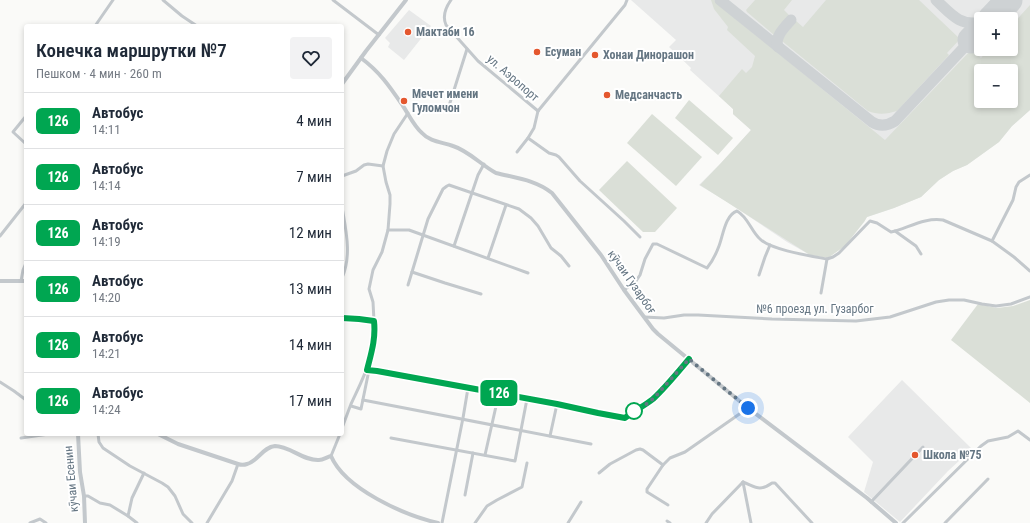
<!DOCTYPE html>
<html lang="ru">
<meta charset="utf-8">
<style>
body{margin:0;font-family:"Roboto Condensed",sans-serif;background:#f2f2f3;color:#1f2937;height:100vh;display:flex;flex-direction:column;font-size:15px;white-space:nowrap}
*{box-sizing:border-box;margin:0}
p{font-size:13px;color:#747a83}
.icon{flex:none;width:22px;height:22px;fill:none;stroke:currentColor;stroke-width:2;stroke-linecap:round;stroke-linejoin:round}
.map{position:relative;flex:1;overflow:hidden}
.details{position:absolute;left:24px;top:24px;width:320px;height:412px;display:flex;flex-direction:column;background:#fff;border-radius:4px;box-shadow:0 2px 6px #0003}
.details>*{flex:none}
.badge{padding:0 8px;border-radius:6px;font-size:14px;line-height:26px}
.tools{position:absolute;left:974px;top:12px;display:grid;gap:8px}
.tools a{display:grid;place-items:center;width:44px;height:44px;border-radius:4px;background:#fff;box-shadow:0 2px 6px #0003;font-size:20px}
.you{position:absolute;width:20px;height:20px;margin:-10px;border:3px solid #fff;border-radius:50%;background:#1a73e8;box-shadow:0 0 0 6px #1a73e833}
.map>.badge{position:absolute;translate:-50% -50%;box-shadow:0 0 0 2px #fff}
.round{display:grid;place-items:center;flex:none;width:42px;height:42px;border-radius:4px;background:#f2f2f3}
.overview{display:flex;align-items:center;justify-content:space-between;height:68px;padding:0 12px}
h1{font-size:19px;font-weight:600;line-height:30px}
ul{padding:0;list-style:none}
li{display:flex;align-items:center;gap:12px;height:56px;padding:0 12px;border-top:1px solid #e0e1e3}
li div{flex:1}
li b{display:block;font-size:15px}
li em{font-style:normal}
li .badge{min-width:44px;font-weight:700;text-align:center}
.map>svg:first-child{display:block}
.built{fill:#e8e9e9;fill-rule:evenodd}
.green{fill:#dadfd7;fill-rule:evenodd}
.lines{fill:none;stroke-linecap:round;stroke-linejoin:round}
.taxiway{stroke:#ced2d4;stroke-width:11}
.runway{stroke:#ced2d4;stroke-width:27}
.minor{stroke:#c3c8cc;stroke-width:3}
.tertiary{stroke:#c3c8cc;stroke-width:4}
.line-casing{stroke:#fff;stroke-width:9}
.line{stroke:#00a651;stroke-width:6}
.walk{stroke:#657683;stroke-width:4;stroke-dasharray:0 7.2}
.poi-dot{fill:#e4572e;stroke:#fff;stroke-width:1.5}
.stop-dot{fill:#fff;stroke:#00a651;stroke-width:2}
.labels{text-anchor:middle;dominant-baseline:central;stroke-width:4;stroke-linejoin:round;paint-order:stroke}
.poi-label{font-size:12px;font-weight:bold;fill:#657683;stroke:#fff;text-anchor:start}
.street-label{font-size:12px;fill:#657683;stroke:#fff}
</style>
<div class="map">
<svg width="1030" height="523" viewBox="0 0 1030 523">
<rect width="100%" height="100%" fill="#fafaf8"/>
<g class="built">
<path d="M631,0H1030V110L1012,126L999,142L967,165L953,171L939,180L921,197L894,208L867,217L864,222L810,255L787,242L729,203L699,185L721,163L751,130L733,114V109L690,70L691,68L669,47L676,40ZM981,19H1011V49H981ZM981,71H1011V101H981Z"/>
<polygon points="409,10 431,26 404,60 388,47 390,43 385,38"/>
<polygon points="902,380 972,449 948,471 900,522 864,492 873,462 848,437"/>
</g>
<g class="green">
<path d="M711,0H714L736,19L885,140L972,49L981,58L989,49H1011V26L1030,5V110L1012,126L999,142L967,165L953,171L939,180L921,197L894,208L867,217L864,222L845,246L828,258L810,255L700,185L721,163L751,130L733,114V109L719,96L742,69L746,73L752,67L755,56L727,30L728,27L714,9ZM981,71H1011V101H981Z"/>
<polygon points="755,0 792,0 784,10 789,15 774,35 747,12 746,10"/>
<path d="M826,0H919L960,39L947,53L949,55L897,111C887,114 878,115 868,111L782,41V39L796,21L803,27Z"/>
<polygon points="689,100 733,138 718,155 675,118"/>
<polygon points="652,114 702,157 676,186 627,143"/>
<polygon points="627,161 677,208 655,232 643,232 599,190"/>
<polygon points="1030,300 1030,403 951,340 978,304 997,308 1013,306"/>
</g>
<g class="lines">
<g class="taxiway">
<path d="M720,0L872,122C880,127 887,126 895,121L971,40"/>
<path d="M936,0C950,13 960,27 981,22"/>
<polyline points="989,19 995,15"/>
<path d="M778,47C774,37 785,27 791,20"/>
</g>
<g class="runway">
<polyline points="991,19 1009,0"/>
<polyline points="971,40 981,30"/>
</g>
<g class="minor">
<polyline points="163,0 182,16 197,26"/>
<polyline points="333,0 379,35"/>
<path d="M451,0C446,7 442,16 446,25L478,61L538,111"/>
<polyline points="95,26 113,0"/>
<polyline points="448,109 467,49"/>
<polyline points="538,111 534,128 528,138 549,153 556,155 559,157 580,181 624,221 640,237"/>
<polyline points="538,111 625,5 627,0"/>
<polyline points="26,116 13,132 26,144"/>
<polyline points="517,152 528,138"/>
<polyline points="342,176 356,171 364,165 368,164 383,166"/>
<path d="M342,207C346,231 352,255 342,278"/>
<polyline points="388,230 390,204 390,195 386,182 383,166 387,151 394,134 408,113"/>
<polyline points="895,231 916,246 921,254"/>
<polyline points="0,236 26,203"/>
<polyline points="992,241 1013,200 1016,187 1019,182 1030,175"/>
<polyline points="454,246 478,175 484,164"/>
<polyline points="488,258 506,205"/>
<polyline points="759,275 765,257 770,245"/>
<polyline points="21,281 23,270 26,263"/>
<polyline points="408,285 412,272"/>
<path d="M624,290L636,281L640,275L645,259L653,244H657L707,268C712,262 716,254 719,246C723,236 725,215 737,211C748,217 751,231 760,239C771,250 811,256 827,259L833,257L839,253L870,221L877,223L891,232C908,228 925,217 943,220L992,241L1014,257L1030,271"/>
<polyline points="821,293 827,259"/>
<polyline points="481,294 445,283 412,272 428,219 443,189 447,186 449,185 519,209 531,218 538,226 551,248 561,256 569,266"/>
<polyline points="644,317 664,318 684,315 698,315 772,319 856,321 890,317 936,302 949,300 964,300 982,304 996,306 1011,304 1030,297"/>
<path d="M342,318L359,319L374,321C378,351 363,378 351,404C348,412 345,420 342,428"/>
<polyline points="374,321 373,302 369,289 373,270 382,252 388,230 409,230 528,273"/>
<path d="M367,370L377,371L625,418C634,411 644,406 653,399C666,388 678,372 689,359"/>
<polyline points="0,382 14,391 26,400"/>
<path d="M363,400C439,414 515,429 591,444"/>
<polyline points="351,406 361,409 369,370"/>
<polyline points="98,434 99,442 103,448 130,466 162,483 168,487 175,496 183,514 192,523"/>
<polyline points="550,436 557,404"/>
<polyline points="21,438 49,434"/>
<polyline points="391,438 515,461 527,399"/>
<polyline points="485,455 499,393"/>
<polyline points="331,456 340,434"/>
<polyline points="599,473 610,464 636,450 640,449 643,450 663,465"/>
<path d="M743,482C756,487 759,492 772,483H775L812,523"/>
<polyline points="743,482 751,523"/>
<polyline points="465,495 473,453"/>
<polyline points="84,496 88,496 100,503 110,505 128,516"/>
<polyline points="871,502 923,447"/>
<polyline points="668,505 647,492 647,489 663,465 670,458 685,452 748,408"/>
<polyline points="667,521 670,523"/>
<polyline points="30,523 40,519 46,523"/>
<polyline points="137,523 128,516 132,498 144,473"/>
<polyline points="207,523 232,481 238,464"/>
<polyline points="442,523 463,418 468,388"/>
<polyline points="475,523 487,506 497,500 522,487 527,463"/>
<polyline points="568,523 581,502"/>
<polyline points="706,523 712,514 743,482"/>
<polyline points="903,523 981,446 988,441 1008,437 1018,431 1030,440"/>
<polyline points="945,523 988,479"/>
</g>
<g class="tertiary">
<path d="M361,58C380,72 390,87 403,106C409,115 414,126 422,133C430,142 442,142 453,146C469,151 481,165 496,173C516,178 536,180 552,193L601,255L624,290L653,329L658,334L748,408L867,498L896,523"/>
<polyline points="342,84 366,51 406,0"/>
<polyline points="0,281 26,281"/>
<polyline points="78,434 80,472 84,496 85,523"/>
<path d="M158,434L178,444L238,464C241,465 244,465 247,464C258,461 263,447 275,446C290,446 303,461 319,460C323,460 327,457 331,456C345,489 404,515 438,523"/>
</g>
</g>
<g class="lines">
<g class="line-casing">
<path id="line" d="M342,318L359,319L374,321C376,339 371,354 367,370L377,371L557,404L598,413L625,418C634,411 644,406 653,399C665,388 678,372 689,359"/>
</g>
<use href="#line" class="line"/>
<polyline class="walk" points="634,411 644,406 654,398 689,359 748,408"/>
</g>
<g class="poi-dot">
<circle cx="408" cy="32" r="4"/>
<circle cx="537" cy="52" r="4"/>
<circle cx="595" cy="55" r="4"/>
<circle cx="607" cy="95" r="4"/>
<circle cx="404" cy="101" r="4"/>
<circle cx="915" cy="455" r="4"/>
</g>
<circle class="stop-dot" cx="634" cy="411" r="8"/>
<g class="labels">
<g class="poi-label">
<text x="416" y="32">Мактаби 16</text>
<text x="545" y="52">Есуман</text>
<text x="603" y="55">Хонаи Динорашон</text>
<text x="412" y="94">Мечет имени<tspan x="412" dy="14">Гуломчон</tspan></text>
<text x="615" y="95">Медсанчасть</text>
<text x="923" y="455">Школа №75</text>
</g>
<g class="street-label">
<text transform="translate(513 78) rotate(41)">ул. Аэропорт</text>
<text transform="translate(632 282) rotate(55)">кӯчаи Гузарбоғ</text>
<text x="815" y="309">№6 проезд ул. Гузарбог</text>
<text transform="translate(71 479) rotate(-95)">кӯчаи Есенин</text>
</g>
</g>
</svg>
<div class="tools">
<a>+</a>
<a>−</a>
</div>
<div class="you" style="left:748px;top:408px"></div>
<b class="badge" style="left:499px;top:393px;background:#00a651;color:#fff">126</b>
<section class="details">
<div class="overview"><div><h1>Конечка маршрутки №7</h1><p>Пешком · 4 мин · 260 m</p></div><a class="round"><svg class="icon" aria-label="heart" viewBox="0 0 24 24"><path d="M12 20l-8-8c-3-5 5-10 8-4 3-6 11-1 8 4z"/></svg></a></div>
<ul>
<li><span class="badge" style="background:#00a651;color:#fff">126</span><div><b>Автобус</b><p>14:11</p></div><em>4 мин</em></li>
<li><span class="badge" style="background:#00a651;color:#fff">126</span><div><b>Автобус</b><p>14:14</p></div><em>7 мин</em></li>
<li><span class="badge" style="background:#00a651;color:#fff">126</span><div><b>Автобус</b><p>14:19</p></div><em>12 мин</em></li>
<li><span class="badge" style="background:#00a651;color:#fff">126</span><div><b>Автобус</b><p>14:20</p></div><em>13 мин</em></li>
<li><span class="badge" style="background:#00a651;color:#fff">126</span><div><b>Автобус</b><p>14:21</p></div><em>14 мин</em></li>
<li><span class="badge" style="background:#00a651;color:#fff">126</span><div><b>Автобус</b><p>14:24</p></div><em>17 мин</em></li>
</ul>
</section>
</div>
